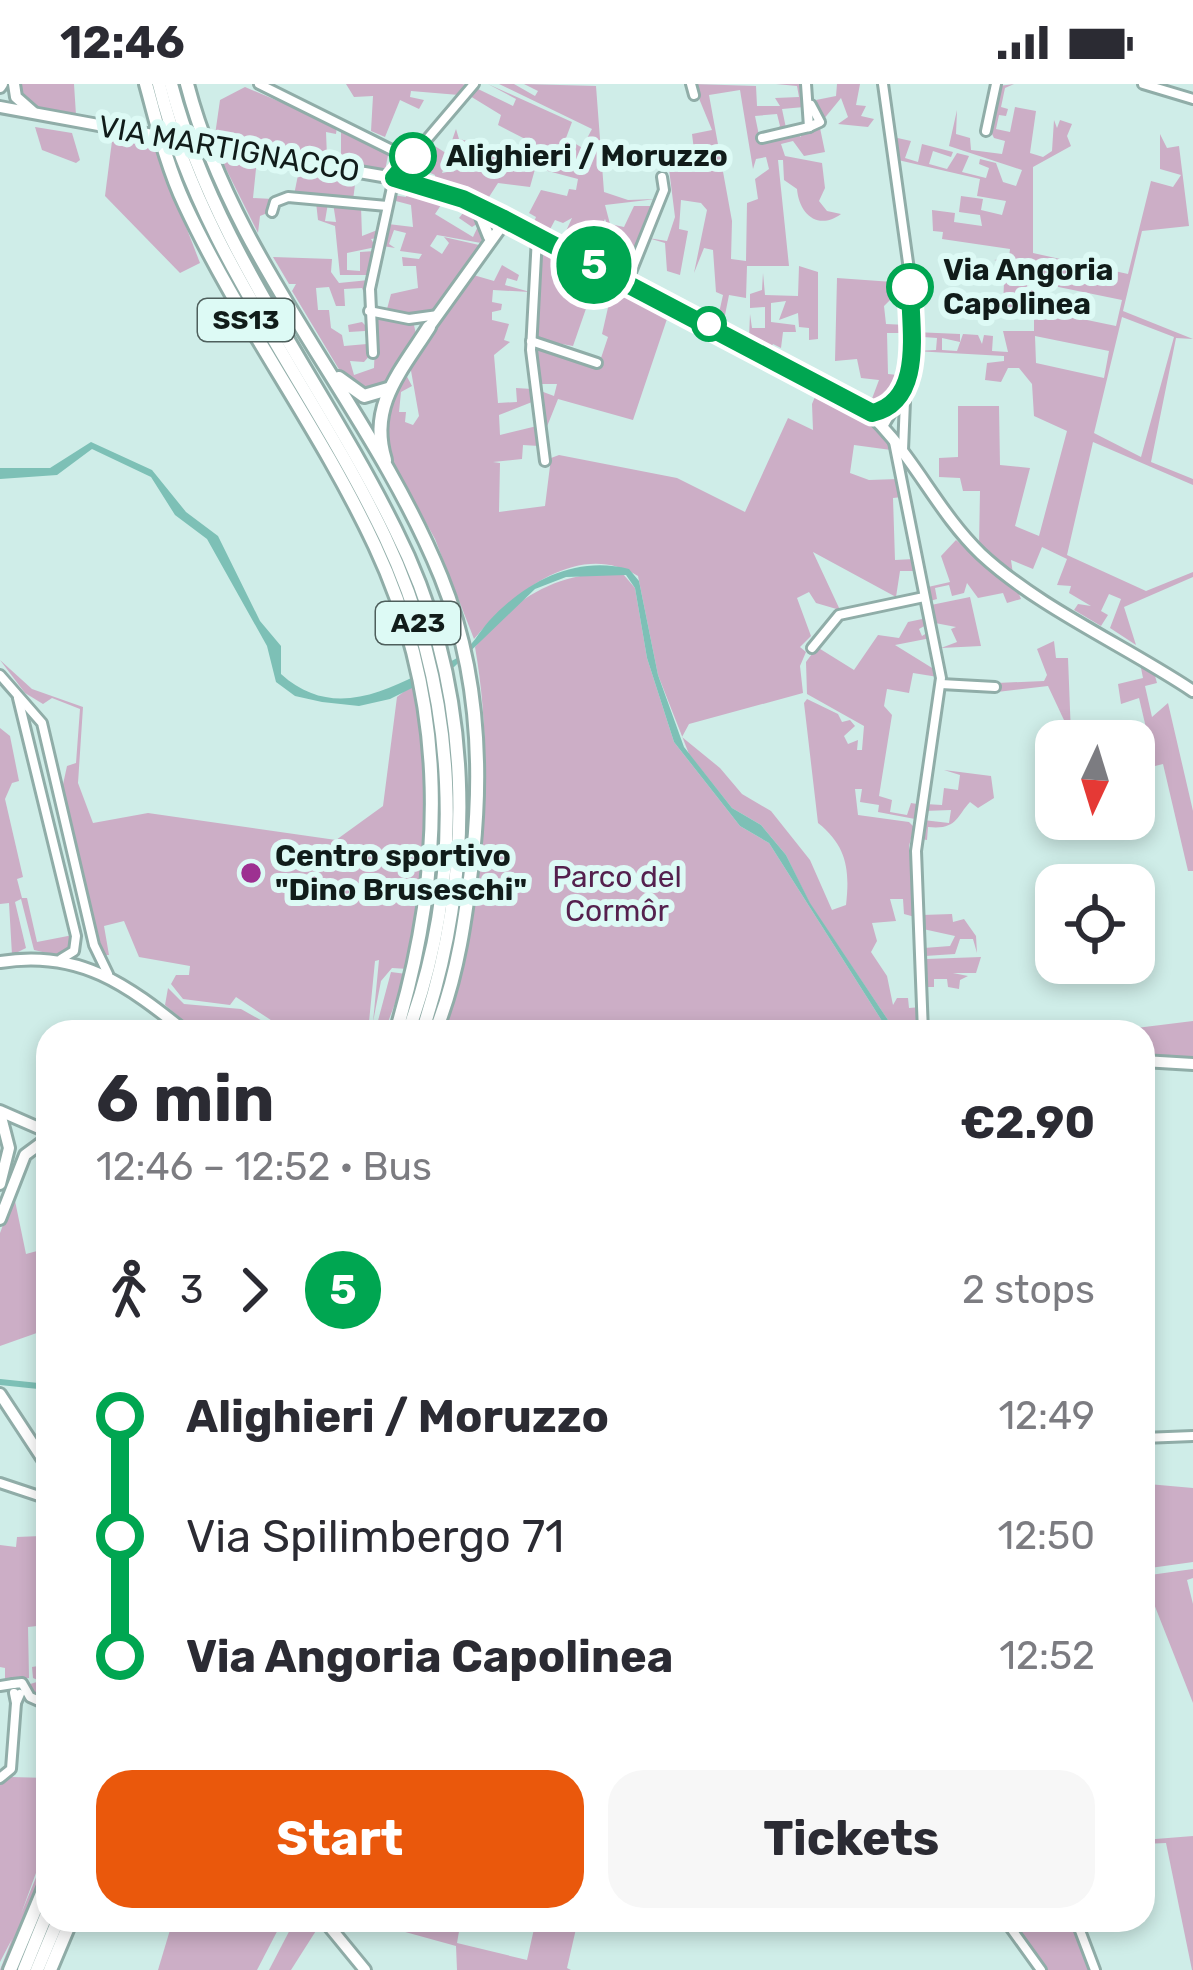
<!DOCTYPE html>
<meta charset="utf-8">
<style>
body{margin:0;font-family:Rubik,sans-serif;background:#f7f7f7;color:#2b2b33;height:100vh;display:flex;flex-direction:column;font-size:45px;white-space:nowrap}
*{box-sizing:border-box;margin:0}
p{font-size:39px;color:#7c7c81}
.icon{flex:none;width:66px;height:66px;fill:none;stroke:currentColor;stroke-width:2;stroke-linecap:round;stroke-linejoin:round}
.map{position:relative;flex:1;overflow:hidden}
.drawer{position:absolute;left:36px;top:936px;width:1119px;height:912px;display:flex;flex-direction:column;background:#fff;border-radius:36px;box-shadow:0 6px 18px #0003}
.drawer>*{flex:none}
.badge{padding:0 24px;border-radius:39px;font-size:42px;line-height:78px}
.needle{width:78px;rotate:184deg}
.buttons{position:absolute;left:1035px;top:636px;display:grid;gap:24px}
.buttons a{display:grid;place-items:center;width:120px;height:120px;border-radius:24px;background:#fff;box-shadow:0 6px 18px #0003;font-size:60px}
.map>.badge{position:absolute;translate:-50% -50%;box-shadow:0 0 0 6px #fff}
.legs{display:flex;align-items:center;gap:18px;height:132px;padding:0 60px;font-size:39px}
.legs p{margin-inline-start:auto}
.overview{display:flex;align-items:center;justify-content:space-between;height:204px;padding:0 60px}
h1{font-size:66px;font-weight:700;line-height:90px}
.action{display:flex;gap:24px;margin-top:auto;padding:24px 60px}
.action a{flex:1;height:138px;border-radius:36px;background:#ea580c;color:#fff;font-size:48px;font-weight:700;line-height:138px;text-align:center}
.action a+a{background:#f7f7f7;color:#2b2b33}
ul{padding:0 60px;list-style:none}
li{display:flex;align-items:center;gap:42px;height:120px;font-size:45px}
li i{display:grid;place-items:center;width:18px;height:100%;margin:0 15px;background:currentColor}
li i::after{content:'';width:30px;height:30px;margin:-15px;border:9px solid;border-radius:50%;background:#fff}
li p{margin-inline-start:auto}
li:first-child i{background:linear-gradient(#0000 50%,currentColor 0)}
li:last-child i{background:linear-gradient(currentColor 50%,#0000 0)}
.status{display:flex;justify-content:space-between;align-items:center;height:84px;padding:0 60px;background:#fff;direction:ltr}
.status svg{height:33px;fill:currentColor}
.map>svg:first-child{display:block}
.green{fill:#ccaec6;fill-rule:evenodd}
.water{fill:#7dc0b6}
.lines{fill:none;stroke-linecap:round;stroke-linejoin:round}
.canal{stroke:#7dc0b6;stroke-width:6}
.minor-casing{stroke:#90ada8;stroke-width:14}
.major-casing{stroke:#90ada8;stroke-width:16}
.highway-casing{stroke:#90ada8;stroke-width:18}
.minor{stroke:#fff;stroke-width:8}
.major{stroke:#fff;stroke-width:10}
.highway{stroke:#fff;stroke-width:12}
.major-bridge-casing{stroke:#90ada8;stroke-width:16;stroke-linecap:butt}
.major-bridge{stroke:#fff;stroke-width:10}
.line-1-casing{stroke:#fff;stroke-width:27}
.line-1{stroke:#00a651;stroke-width:18}
.stop-1-dot{fill:#fff;stroke:#00a651;stroke-width:6}
.poi-dot{fill:#9d3191;stroke:#ddfaf5;stroke-width:4.5}
.labels{text-anchor:middle;dominant-baseline:central;stroke-width:12;stroke-linejoin:round;paint-order:stroke}
.shield{fill:#ddfaf5;stroke:#4e5f5c;stroke-width:3}
.shield-label{font-size:27px;font-weight:bold;fill:#111c1a}
.street-label{font-size:30px;fill:#111c1a;stroke:#ddfaf5}
.stop-label{font-size:30px;font-weight:bold;fill:#111c1a;stroke:#ddfaf5;text-anchor:start}
.poi-label{font-size:30px;font-weight:bold;fill:#111c1a;stroke:#ddfaf5;text-anchor:start}
.park-label{font-size:30px;fill:#55214e;stroke:#ddfaf5}
</style>
<div class="status"><b>12:46</b><svg viewBox="0 0 49 12"><path d="M0 12V9h3v3zM5 12V6h3v6zM10 12V3h3v9zM15 12V0h3v12zM26 1h20v11H26zM47 4h2v5h-2z"/></svg></div>
<div class="map">
<svg width="1193" height="1886" viewBox="0 0 1193 1886">
<rect width="100%" height="100%" fill="#cfede8"/>
<g class="green">
<path d="M17,0H74L76,31C48,26 27,31 17,0Z"/>
<polygon points="346,0 462,0 467,1 459,11 411,7 410,13 424,16 419,25 400,16 385,53 371,47 373,12 354,13"/>
<polygon points="488,0 572,38 566,54 594,71 598,65 585,58 592,45 499,0 514,0 535,12 538,7 524,0 596,2 604,108 628,116 656,115 605,121 610,140 624,143 634,122 653,122 637,164 616,162 605,135 601,143 588,139 576,166 561,158 572,134 563,139 555,136 547,151 532,143 536,133 529,129 541,106 567,112 569,105 576,106 578,95 544,86 529,73 533,59 498,41 501,31 470,12 476,4 513,22 516,15"/>
<path d="M693,0L756,2L757,22H780L775,14L799,13L797,2L776,0H802L804,23L782,25L786,44L775,47L780,42L777,30L755,32L760,56L795,49L801,53V47L820,44L825,68L804,72L793,57L781,60L785,72L822,79L825,104L819,117L827,127L841,130C818,147 799,130 797,105L784,96L783,76H778L789,182H747L746,214L729,211L723,241L703,231L704,226L719,229L723,211L716,208L713,166L704,164L694,189L707,126L701,119L681,116L679,145L688,147L680,191L667,187L665,159L648,154L667,157L675,133L669,85L696,82L692,50L712,46ZM740,6L753,85L756,75L766,73L769,85L755,95L758,115L747,119L746,177L731,175L732,137L709,11Z"/>
<polygon points="837,0 860,0 856,21 866,22 861,32 874,35 868,43 838,40 848,33 841,14 823,36 816,16 836,12"/>
<path d="M1014,0L1005,4L1001,23L1008,25L1006,32L999,31L996,45L1010,48L1015,23L1036,27L1030,69L1043,73L1052,67L1054,36L1057,44L1060,36L1072,40L1067,52L1071,62L1033,83V169L1128,190L1151,97L1173,103L1181,91L1160,85V50L1167,64L1179,62L1189,142L1142,147L1123,227L1193,255L1176,254L1151,378L1193,395V401L1093,358L1067,471L1146,507L1193,488V493L1124,523L1136,561L1110,544L1121,515L1109,510L1101,527L1108,531L1101,542L1074,526L1078,520L1091,522L1069,509L1071,502L1057,501L1067,475L1042,463L1033,485L1011,476L1013,490L979,462L980,407H963L960,394L939,393V374L958,373V322H999L1000,381L1030,384L1015,442L1039,452L1067,347L1034,332L1032,300L1019,284H1008L1001,298L985,296L987,279L1004,277V272L914,267L936,266L937,254L923,253L918,261L914,248L960,250V258L942,254V266L957,267L963,250L978,251L982,260L984,251L993,252L992,267L1008,268L1003,247H1034V225L1003,223L1004,198L982,197L1016,193L1017,181L994,176L1009,174L1010,165L942,155L943,148L933,147L932,126L955,129L954,138L982,142L980,131L959,128L961,112L983,115L981,126L1002,131L1006,117L977,112L980,95L898,76L893,53L911,57L905,74L918,78L922,60L953,68L951,73L933,67L929,80L947,85L957,69L969,72L962,88L986,94L989,84L979,80L980,75L996,79L1003,98L1016,102L1022,86L949,62L957,26L956,50L970,54L971,66L1002,70L1005,57L994,54L990,46L999,2ZM1034,198L1122,216L1116,242L1034,225ZM1122,233L1174,253L1141,373L1094,349ZM1035,252L1109,267L1104,294L1036,279Z"/>
<polygon points="245,3 337,42 336,50 326,48 327,73 341,75 341,43 389,66 385,87 214,58 220,16"/>
<polygon points="35,43 72,49 80,76 76,79 42,66"/>
<polygon points="456,45 459,55 476,59 470,83 474,87 487,87 490,76 477,71 481,60 537,78 530,103 498,99 489,113 499,120 497,126 434,99 435,91 428,88 433,81 422,69 430,59 449,71 442,89 462,85 449,65"/>
<polygon points="113,49 153,57 200,179 180,189 105,112"/>
<polygon points="218,69 257,75 253,114 273,115 270,128 260,132 258,149"/>
<polygon points="299,86 356,93 353,116 294,111"/>
<polygon points="409,103 445,115 435,130 473,153 480,138 472,143 459,134 467,124 484,142 481,159 437,151 430,162 442,170 449,159 444,153 479,161 435,229 418,232 373,225 374,216 375,223 387,225 391,210 418,204 416,182 403,182 402,173 419,175 422,170 400,167 406,149 394,146 389,160 395,164 383,162 388,140 413,143 411,121 392,116 393,111 406,113"/>
<polygon points="316,118 328,119 325,137 336,138 333,119 361,122 362,152 380,145 378,154 371,155 376,163 347,169 347,186 360,187 360,168 375,167 370,191 340,191 335,142 318,136"/>
<polygon points="539,161 597,193 573,262 534,255"/>
<polygon points="273,173 332,175 331,188 339,199 369,196 366,214 362,204 344,205 345,222 336,222 329,203 316,204 318,226 329,226 331,244 342,251 344,262 367,260 365,247 349,248 348,241 362,238 368,244 371,270 364,278 350,277 354,291 374,284 376,233 414,241 417,255 386,302 373,309 349,302 292,207 296,200 289,200"/>
<path d="M502,181L519,191L517,197L507,194L505,201L530,208L493,206L492,218L502,220L501,226L492,228V236L509,240L504,256L510,258L494,271L498,319L517,318L516,304L532,305V318L499,331L500,351L537,342L539,362L523,361L522,375L493,378L500,379L499,428L545,422L551,374L559,371L677,394L745,428L788,334L813,346L812,320L819,303C848,318 877,335 891,366L854,361L850,389L869,396L898,395L902,413L893,414L895,476L914,475L917,487H900L896,513L813,468L840,526L816,519L809,508L797,514L811,552L800,563L806,568L800,582L803,609L689,640L682,653L720,684L742,710L771,727L810,776L832,826L846,821C850,786 847,762 818,739L804,619L807,615L838,630L842,638L850,636L855,642L844,652L848,660L858,656L857,666H862L864,642L807,610L806,578L817,563L854,586L878,551L899,554L908,538L927,534L928,540L919,545L922,552L930,547L931,554L895,561L937,587L938,593L913,589L909,609L887,605L884,622L892,631L879,712L892,716L890,728L907,731L911,719L917,720L915,735L878,728L879,721L860,718L862,705H855L858,731L909,738L914,743L909,762L915,833L904,830L903,815H890L896,837L872,839L877,857L871,868L887,892L893,921L897,914H908L909,924L921,923L919,948H896L810,820L786,771L761,741L732,724L689,670L658,591L638,492C578,455 512,510 474,555L435,455L387,368L381,332L404,287L412,302L401,308L399,328H406L405,338L413,341L419,332L410,281L470,190L494,197Z"/>
<polygon points="799,182 818,188 818,255 809,256 809,244 799,243 798,229 779,236 786,217 771,219 771,238 795,241 796,248 783,248 781,264 773,260 770,265 749,254 750,230 752,244 765,244 765,223 750,224 750,210 762,206 763,189 765,211 798,212"/>
<polygon points="602,193 669,229 633,336 558,315 544,350 538,306 554,312 557,300 538,300 534,262 598,283 608,253 602,250 612,206 600,200"/>
<polygon points="837,194 907,199 907,213 894,212 884,222 886,240 907,241 907,249 887,249 888,290 907,292 897,313 883,323 870,320 879,296 861,294 857,275 835,277"/>
<polygon points="956,456 1017,505 1021,515 1007,519 1003,509 978,514 967,499 964,509 952,512 949,501 935,504 937,515 930,517 928,503 950,498 941,472"/>
<path d="M623,490L635,504L647,574L674,658L740,742L769,759L889,948H443C479,820 498,696 475,563C513,514 559,485 623,490Z"/>
<polygon points="970,513 981,562 941,564 957,558 951,545 956,543 935,539 931,521"/>
<polygon points="1054,557 1056,574 1068,574 1071,651 1048,602 997,608 997,599 1044,597 1047,591 1037,565"/>
<polygon points="0,576 32,605 83,623 78,699 93,739 148,729 336,756 383,722 397,613 416,598 425,655 430,760 408,885 392,884 381,897 373,938 379,876 375,877 368,948 289,948 236,913 230,921 183,915 171,900 176,891 189,891 190,882 139,873 124,837 104,842 109,871 101,871 62,705 67,682 76,679 80,625 52,614 43,620 25,609"/>
<polygon points="1140,579 1154,588 1157,599 1145,602 1152,633 1168,619 1193,727 1193,787 1188,787 1163,680 1155,682 1139,614 1121,620 1118,600 1143,594"/>
<polygon points="0,644 10,652 19,697 12,699 5,715 23,793 17,795 22,814 27,814 37,858 73,851 72,865 60,872 34,866 21,815 15,818 26,864 12,871 9,819 0,820"/>
<path d="M944,686L991,692L994,714L978,724L970,718C956,733 957,746 928,743L927,756L921,755L923,736L949,739L951,726L924,727L925,720L942,721L944,704L958,706L960,691Z"/>
<polygon points="952,830 953,838 964,835 976,852 977,869 973,855 960,855 955,870 925,872 924,864 950,862 955,852 923,845 922,831"/>
<polygon points="981,873 976,889 953,889 968,892 960,896 959,905 948,903 947,895 934,895 934,903 928,903 926,875"/>
<polygon points="391,888 406,890 385,946 375,948"/>
<polygon points="168,904 184,920 241,925 282,948 197,948 165,921"/>
<polygon points="1193,937 1193,976 1143,972 1143,948 1104,948"/>
<polygon points="14,1112 26,1170 48,1164 48,1245 0,1262 0,1149"/>
<polygon points="1148,1400 1193,1404 1193,1478 1143,1485"/>
<polygon points="41,1452 48,1606 46,1618 31,1611 27,1601 40,1597 33,1594 32,1583 38,1582 37,1542 28,1543 29,1594 5,1596 5,1584 0,1583 0,1461 16,1463 17,1453"/>
<polygon points="1193,1485 1193,1494 1187,1496 1193,1520 1193,1619 1143,1492"/>
<polygon points="0,1686 15,1686 11,1693 48,1694 48,1756 21,1830 48,1764 48,1786 7,1886 0,1886 12,1855 0,1878"/>
<polygon points="1193,1752 1193,1886 1192,1886 1166,1759 1143,1760 1143,1756"/>
<polygon points="173,1836 283,1836 257,1886 158,1886"/>
<polygon points="295,1836 314,1836 319,1842 291,1886 269,1886"/>
<polygon points="390,1836 461,1836 457,1859 527,1876 536,1836 578,1836 567,1884 571,1886 457,1886 456,1862 398,1846"/>
<polygon points="1009,1836 1070,1836 1089,1886 1045,1886"/>
</g>
<path class="water" d="M91,358L152,386L186,428L218,452L260,537L281,562V590C325,630 372,614 417,591C430,584 448,581 460,572C471,563 480,547 489,537C525,498 575,471 629,485L639,497L658,591L684,663L732,724L761,741L786,771L810,819L896,948H889L769,759L740,742L674,658L647,574L635,504L626,491L566,493L535,505L454,583L390,615L359,622L322,618L295,612L276,598L267,562L207,455L175,431L151,393L92,365L57,391L0,395V384H50Z"/>
<g class="lines">
<polyline class="canal" points="0,1298 48,1303"/>
<g class="minor-casing">
<g id="minor">
<polyline points="259,0 410,75"/>
<polyline points="691,0 694,11"/>
<polyline points="806,0 809,43"/>
<polyline points="883,0 910,193 903,366"/>
<polyline points="1143,0 1193,15"/>
<polyline points="809,43 820,38 811,21"/>
<polyline points="986,47 996,0"/>
<polyline points="762,54 809,43"/>
<polyline points="272,128 275,118 288,113 387,122"/>
<polyline points="537,153 531,266 545,377"/>
<polyline points="627,198 664,106 662,93"/>
<polyline points="369,227 409,235 438,231"/>
<polyline points="531,257 597,279"/>
<polyline points="373,269 370,205 394,94 474,0"/>
<polyline points="884,341 905,305"/>
<polyline points="894,358 941,594 916,767 923,948"/>
<polyline points="812,564 839,531 924,513"/>
<polyline points="0,591 42,639 94,861 108,890"/>
<polyline points="941,600 995,603"/>
<polyline points="18,614 76,852 74,867 61,875"/>
<polyline points="1143,1354 1193,1352"/>
<polyline points="0,1399 48,1415"/>
<polyline points="13,1600 22,1599 30,1613 48,1621"/>
<polyline points="0,1602 13,1600"/>
<polyline points="14,1609 16,1619 20,1610"/>
<polyline points="0,1694 11,1685 16,1619"/>
<polyline points="1005,1836 1041,1886"/>
<polyline points="1076,1836 1095,1886"/>
</g>
</g>
<g class="major-casing">
<g id="major">
<polyline points="14,0 16,13 33,28"/>
<polyline points="0,3 2,0"/>
<polyline points="0,23 142,49"/>
<path d="M231,66L394,94L463,115L850,314C907,354 931,422 981,470C1039,524 1126,562 1193,607"/>
<polyline points="477,123 489,153"/>
<polyline points="429,243 498,147 502,134"/>
<path d="M0,878C80,865 127,901 186,948"/>
<polyline points="1143,977 1193,980"/>
<polyline points="0,1027 48,1048"/>
<polyline points="0,1029 9,1064 0,1100"/>
<polyline points="0,1135 25,1071 48,1054"/>
<polyline points="0,1310 48,1383"/>
<polyline points="324,1836 365,1886"/>
</g>
</g>
<g class="highway-casing">
<g id="highway">
<path d="M146,0C157,40 167,83 185,121C240,239 320,344 375,462C449,620 445,784 396,948"/>
<path d="M159,0C200,168 312,300 385,453C458,607 467,788 408,948"/>
<path d="M171,0C214,164 321,295 395,445C474,601 477,784 422,948"/>
<path d="M187,0C234,181 371,321 441,493C477,582 483,675 473,770C466,830 458,892 435,948"/>
<polyline points="339,294 364,312 388,305"/>
<path d="M385,376C368,322 401,287 429,243"/>
<polyline points="10,1886 48,1795"/>
<polyline points="24,1886 48,1827"/>
<polyline points="37,1886 58,1836"/>
<polyline points="50,1886 71,1836"/>
</g>
</g>
<use href="#minor" class="minor"/>
<use href="#major" class="major"/>
<use href="#highway" class="highway"/>
<g class="major-bridge-casing">
<polyline id="major-bridge" points="142,49 231,66"/>
</g>
<use href="#major-bridge" class="major-bridge"/>
</g>
<g class="lines">
<g class="line-1-casing">
<path id="line-1" d="M413,72L394,94L463,115L502,134L872,329C925,317 910,244 910,203"/>
</g>
<use href="#line-1" class="line-1"/>
</g>
<g class="stop-1-dot">
<circle cx="413" cy="72" r="21"/>
<circle cx="910" cy="203" r="21"/>
<circle cx="709" cy="240" r="15"/>
</g>
<circle class="poi-dot" cx="251" cy="789" r="12"/>
<g class="labels">
<g class="shield">
<rect x="198" y="215" width="96" height="42" rx="9"/>
<rect x="376" y="518" width="84" height="42" rx="9"/>
</g>
<g class="shield-label">
<text x="246" y="236">SS13</text>
<text x="418" y="539">A23</text>
</g>
<g class="street-label">
<text transform="translate(229 65) rotate(10)">VIA MARTIGNACCO</text>
</g>
<g class="stop-label">
<text x="446" y="72">Alighieri / Moruzzo</text>
<text x="943" y="186">Via Angoria<tspan x="943" dy="34">Capolinea</tspan></text>
</g>
<g class="poi-label">
<text x="275" y="772">Centro sportivo<tspan x="275" dy="34">"Dino Bruseschi"</tspan></text>
</g>
<g class="park-label">
<text x="617" y="793">Parco del<tspan x="617" dy="34">Cormôr</tspan></text>
</g>
</g>
</svg>
<div class="buttons">
<a><svg class="needle" viewBox="-14 -14 28 28"><path d="M0-13l5 13h-10z" fill="#e53935"/><path d="M0 13l5-13h-10z" fill="#7c7c81"/></svg></a>
<a><svg class="icon" aria-label="locate" viewBox="0 0 24 24"><circle cx="12" cy="12" r="6"/><path d="M12 2v4M12 18v4M2 12h4M18 12h4"/></svg></a>
</div>
<b class="badge" style="left:594px;top:181px;background:#00a651;color:#fff">5</b>
<section class="drawer">
<div class="overview"><div><h1>6 min</h1><p>12:46 – 12:52 · Bus</p></div><b>€2.90</b></div>
<div class="legs"><svg class="icon" aria-label="walk" viewBox="0 0 24 24"><circle cx="13" cy="4" r="2"/><path d="M13 8l-2 6 4 7M11 14l-3 7M7 12l3-4h3l4 4"/></svg>3<svg class="icon" aria-label="forward" viewBox="0 0 24 24"><path d="M9 5l7 7-7 7"/></svg><b class="badge" style="background:#00a651;color:#fff">5</b><p>2 stops</p></div>
<ul>
<li><i style="color:#00a651"></i><b>Alighieri / Moruzzo</b><p>12:49</p></li>
<li><i style="color:#00a651"></i><span>Via Spilimbergo 71</span><p>12:50</p></li>
<li><i style="color:#00a651"></i><b>Via Angoria Capolinea</b><p>12:52</p></li>
</ul>
<div class="action"><a>Start</a><a>Tickets</a></div>
</section>
</div>
